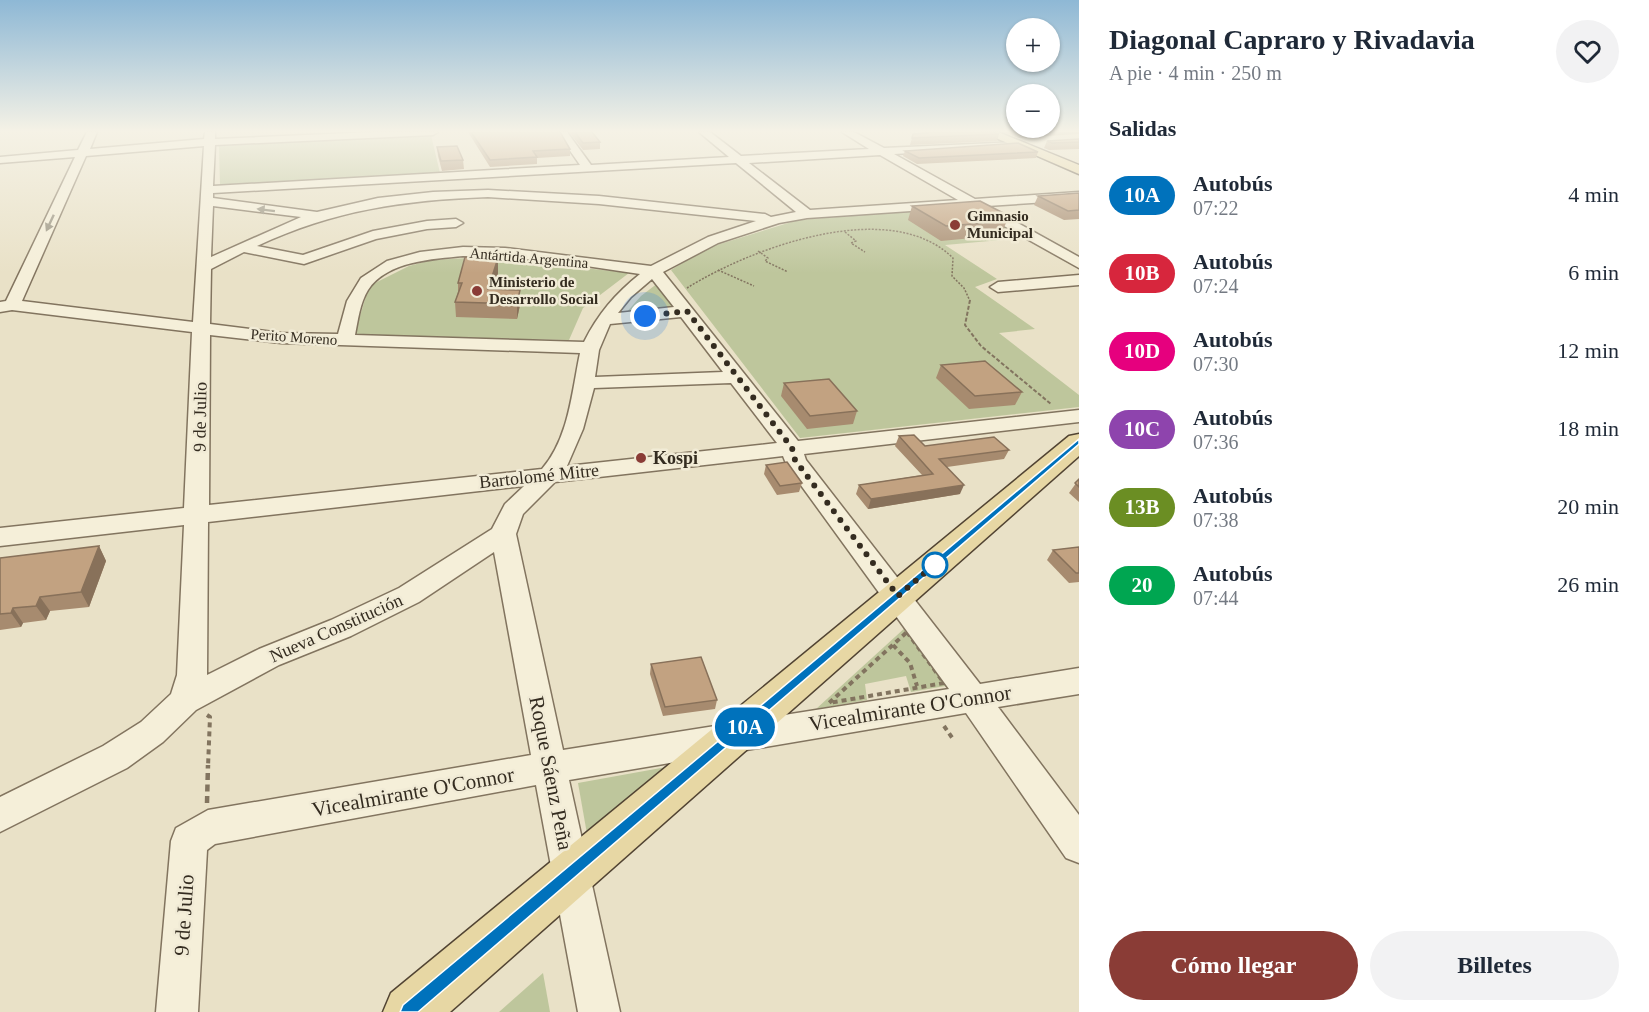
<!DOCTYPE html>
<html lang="es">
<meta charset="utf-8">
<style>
body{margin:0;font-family:"Times New Roman",serif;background:#f2f2f3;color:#1f2937;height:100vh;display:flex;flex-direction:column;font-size:22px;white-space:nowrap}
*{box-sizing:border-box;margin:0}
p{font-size:20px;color:#747a83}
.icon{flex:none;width:33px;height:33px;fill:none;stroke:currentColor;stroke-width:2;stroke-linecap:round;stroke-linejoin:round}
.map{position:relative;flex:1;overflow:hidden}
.details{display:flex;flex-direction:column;background:#fff;width:570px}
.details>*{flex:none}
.badge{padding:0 12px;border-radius:20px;font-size:21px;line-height:39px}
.buttons{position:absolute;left:1006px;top:18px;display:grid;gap:12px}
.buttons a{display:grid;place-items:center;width:54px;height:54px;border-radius:50%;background:#fff;box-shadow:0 2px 4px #0004;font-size:30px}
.you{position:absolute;width:30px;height:30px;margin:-15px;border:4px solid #fff;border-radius:50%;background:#1a73e8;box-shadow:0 0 0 9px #1a73e833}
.map>.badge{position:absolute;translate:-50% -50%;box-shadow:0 0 0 3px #fff}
h2{padding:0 30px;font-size:22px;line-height:54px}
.round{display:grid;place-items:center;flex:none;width:63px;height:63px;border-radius:32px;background:#f2f2f3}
.overview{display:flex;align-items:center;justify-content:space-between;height:102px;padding:0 30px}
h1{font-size:28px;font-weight:800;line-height:45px}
.action{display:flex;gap:12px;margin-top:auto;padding:12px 30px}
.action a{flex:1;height:69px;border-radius:36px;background:#8a3c36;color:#fff;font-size:24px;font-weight:800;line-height:69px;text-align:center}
.action a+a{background:#f2f2f3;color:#1f2937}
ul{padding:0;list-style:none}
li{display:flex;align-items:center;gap:18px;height:78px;padding:0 30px}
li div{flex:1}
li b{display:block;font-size:22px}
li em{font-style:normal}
li .badge{min-width:66px;font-weight:700;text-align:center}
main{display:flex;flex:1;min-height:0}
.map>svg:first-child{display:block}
.green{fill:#bec69c}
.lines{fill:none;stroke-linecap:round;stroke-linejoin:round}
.minor-casing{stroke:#82745f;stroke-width:3}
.major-casing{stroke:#514332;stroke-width:3}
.path-far3{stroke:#82745f;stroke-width:1.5;stroke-dasharray:2 1.5;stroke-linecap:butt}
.path-far2{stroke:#82745f;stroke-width:2;stroke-dasharray:4 2;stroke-linecap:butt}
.path-far1{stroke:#82745f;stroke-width:4;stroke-dasharray:5 4;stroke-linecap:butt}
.path{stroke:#82745f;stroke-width:4.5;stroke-dasharray:7 4.5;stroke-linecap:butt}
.minor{fill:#f5efd9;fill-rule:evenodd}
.major{fill:#e7d7a4;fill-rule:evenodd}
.wall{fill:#a78b6f}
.shaded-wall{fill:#88715a}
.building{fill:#c2a281;stroke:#88715a;stroke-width:1.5}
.oneway{fill:#948e7c}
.line{fill:#0072bc;stroke:#fff;stroke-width:1.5}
.walk{stroke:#342c20;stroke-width:6;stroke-dasharray:0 10.8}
.poi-dot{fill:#8a3c36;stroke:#f1ebd6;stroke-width:2}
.stop-dot{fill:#fff;stroke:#0072bc;stroke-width:3}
.labels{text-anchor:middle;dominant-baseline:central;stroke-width:5;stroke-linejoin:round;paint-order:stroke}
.far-poi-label{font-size:15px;font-weight:bold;fill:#342c20;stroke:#f1ebd6;text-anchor:start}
.far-street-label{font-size:15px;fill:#342c20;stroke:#f1ebd6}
.street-label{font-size:18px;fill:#342c20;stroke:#f1ebd6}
.poi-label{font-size:18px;font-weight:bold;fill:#342c20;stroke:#f1ebd6;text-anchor:start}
.near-street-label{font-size:21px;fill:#342c20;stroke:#f1ebd6}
</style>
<main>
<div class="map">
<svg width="1079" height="1012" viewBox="0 0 1079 1012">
<rect width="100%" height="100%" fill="#e9e1c7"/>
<g class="green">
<polygon points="431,135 440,173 220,185 219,146"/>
<polygon points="972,207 1024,238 945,245 997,279 975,287 1035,329 999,333 1079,395 1079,407 800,438 671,270 707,248 798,220"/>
<polygon points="486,257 629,273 583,308 569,340 354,336 369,286 409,266 432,260"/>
<polygon points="658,283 676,308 626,313 641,296"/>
<polygon points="907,626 951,685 911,692 906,676 865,684 867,700 816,709"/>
<polygon points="672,766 587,834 578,783"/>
<polygon points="543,973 550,1012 499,1012"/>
</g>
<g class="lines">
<g class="minor-casing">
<g id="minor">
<path d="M87,132H97L90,149L204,139L205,132H215V139L374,132H438L433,135L215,145L213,186L580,165L557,132H567L591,165L729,157L699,132H710L741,156L869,149L842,132H854L884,148L1020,142L1021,144L1016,147L894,154L975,199L1079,192V200L987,206L1079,257V268L970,207L807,218L779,223L718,243L663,272L798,441L1079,410V422L804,454L806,460L980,684L1079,668V694L998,707L1079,815V863L1066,858L966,713L569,780L620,1012H578L536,785L215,844L207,850L198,1012H156L171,841L176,828L208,810L531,755L494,552L419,602L351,636L279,665L196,710L163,742L127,768L0,832V797L103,746L141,722L171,694L177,675L184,525L0,546V528L184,508L192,332L12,310L0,312V302L6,301L75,157L0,163V157L78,150ZM204,146L193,322L22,301L86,156ZM880,155L958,200L810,210L749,163ZM736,163L796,212L771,217L765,214L599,196L488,190L433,192L378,198L317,212L213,198V193ZM488,197L599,204L756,221L708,237L651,266L505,248L463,247L420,252L387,261L361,278L347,301L338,334L281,333L210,324L211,269L244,252L304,264L376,239L427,229L456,227L463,223L456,219L427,221L373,231L303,255L257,246C334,210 404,200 488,197ZM213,206L301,217L211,257ZM463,256L546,260L640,274C615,294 598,314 584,342L355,335C358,320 360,303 368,290C387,261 433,259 463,256ZM652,279L674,307L618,313L631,297ZM681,317L723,372L595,377L599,350L610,324ZM210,335L281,343L580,353C572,391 569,438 542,469L209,505ZM731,383L777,443L567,466L583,429L594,388ZM783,456L787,466L949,689L563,750L516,534L523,514L555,482ZM524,486L505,504L492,529L399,588L331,620L259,649L207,675L208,522Z"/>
<polygon points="1079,275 1079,285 998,292 990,287 998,282"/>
</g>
</g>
<g class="major-casing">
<g id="major">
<polygon points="982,132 998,132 1079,165 1079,174"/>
<polygon points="1079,434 1079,456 450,1012 383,1012 391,993 1069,436"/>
</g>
</g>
<g class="path-far3">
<polyline points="845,232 856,241 851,243 865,252"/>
<polyline points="758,251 768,258 765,261 788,272"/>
<polyline points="718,270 754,286"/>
<path d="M687,288C751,248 890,196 953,258L952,276L964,288L970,301"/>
</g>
<polyline class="path-far2" points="970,300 965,325 981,346 1051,404"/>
<g class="path-far1">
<polygon points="907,632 944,683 829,703"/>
<polyline points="893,645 910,663 917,686"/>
<polyline points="207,715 210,717 208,767"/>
<polyline points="944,726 953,739"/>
</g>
<polyline class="path" points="207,803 208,765"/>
<use href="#minor" class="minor"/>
<use href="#major" class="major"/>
</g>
<g class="wall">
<polygon points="468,132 560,132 570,149 570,156 537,158 537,164 490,167"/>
<polygon points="569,132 592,132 600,142 600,149 583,150"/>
<polygon points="921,132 994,132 999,134 997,141 910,145 912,138 920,134"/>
<polygon points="1003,132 1079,132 1079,134 1018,138"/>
<polygon points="1079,139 1079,149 1049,150 1044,148 1047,141"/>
<polygon points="437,147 463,160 464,169 442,171 438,156"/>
<polygon points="905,151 1038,152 1036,158 917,164 903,156"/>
<polygon points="1079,193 1079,219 1064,220 1034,205 1038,196"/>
<polygon points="912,206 1009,216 1003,230 995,231 993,236 941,241 908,220"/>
<polygon points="498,258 498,273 493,289 520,305 517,319 456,317 455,302 458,292 458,283"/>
<polygon points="941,365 1022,392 1015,405 969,409 936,378"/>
<polygon points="784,383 857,411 853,424 807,429 781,396"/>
<polygon points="899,436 925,446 1009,450 1004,459 947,467 960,494 868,509 856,494 859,485 922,475 895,446"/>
<polygon points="766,465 802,483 799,492 777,495 764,474"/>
<polygon points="1079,479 1079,502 1069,493"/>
<polygon points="99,546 106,561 89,607 50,611 46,620 23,623 21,627 0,630 0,558"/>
<polygon points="1079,547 1079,582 1069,583 1047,560 1053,550"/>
<polygon points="651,664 717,700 715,709 663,716 650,674"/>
</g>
<g class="shaded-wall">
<polygon points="1021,132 1079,132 1079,133 1018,138"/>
<polygon points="498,258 498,273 489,304 488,289"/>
<polygon points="520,290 520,305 517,319 517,304"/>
<polygon points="964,485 960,494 868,509 871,499"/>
<polygon points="99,546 106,561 89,607 81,592"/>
<polygon points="40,597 50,611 46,620 36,606"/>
<polygon points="13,608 23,623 21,627 11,613"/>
</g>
<g class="building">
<polygon points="471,132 560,132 570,149 533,151 537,157 490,160"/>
<polygon points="575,132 592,132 600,142 583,143"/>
<polygon points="925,132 994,132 999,134 912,138 913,134 929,133"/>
<polygon points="1079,139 1079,142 1052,143 1047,141"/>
<polygon points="1018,143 1038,152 919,158 905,151"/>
<polygon points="457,146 463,160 441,161 437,147"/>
<polygon points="1079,193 1079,210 1068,211 1038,196"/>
<polygon points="980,201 1009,216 991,217 999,222 946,226 912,206"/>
<polygon points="465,257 498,258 488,289 520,290 517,304 455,302 462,283 458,283"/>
<polygon points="985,361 1022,392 975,396 941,365"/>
<polygon points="829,379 857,411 810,416 784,383"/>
<polygon points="914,435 925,446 994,437 1009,450 939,459 964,485 871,499 859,485 933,474 899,436"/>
<polygon points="787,462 802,483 780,486 766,465"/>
<polygon points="1079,479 1079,487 1075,483"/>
<polygon points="99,546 81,592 40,597 36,606 13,608 11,613 0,614 0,558"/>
<polygon points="1079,547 1079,573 1076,573 1053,550"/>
<polygon points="701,657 717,700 665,707 651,664"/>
</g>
<defs><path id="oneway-solid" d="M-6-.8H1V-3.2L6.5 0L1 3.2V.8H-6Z" transform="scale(1.5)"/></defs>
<g class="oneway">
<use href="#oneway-solid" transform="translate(266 210) rotate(-173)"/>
<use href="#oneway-solid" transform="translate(50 223) rotate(115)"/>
</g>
<linearGradient id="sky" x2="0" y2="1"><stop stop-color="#8eb8d5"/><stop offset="0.48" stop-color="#f5f2e6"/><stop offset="1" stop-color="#f5f2e6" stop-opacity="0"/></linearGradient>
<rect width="1079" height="273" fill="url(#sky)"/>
<polygon class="line" points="1079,439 1079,444 418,1012 400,1012 403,1005"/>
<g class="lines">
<polyline class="walk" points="645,316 687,311 792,448 795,460 898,596 940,560 935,565"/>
</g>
<g class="poi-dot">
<circle cx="955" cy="225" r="6"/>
<circle cx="477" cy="291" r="6"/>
<circle cx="641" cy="458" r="6"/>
</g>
<circle class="stop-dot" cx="935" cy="565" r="12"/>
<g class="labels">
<g class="far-poi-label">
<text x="967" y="216">Gimnasio<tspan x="967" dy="17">Municipal</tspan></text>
<text x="489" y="282">Ministerio de<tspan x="489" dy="17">Desarrollo Social</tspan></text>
</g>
<g class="far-street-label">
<text transform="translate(529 258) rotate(5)">Antártida Argentina</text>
<text transform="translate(294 337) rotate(4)">Perito Moreno</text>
</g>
<g class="street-label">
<text transform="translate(200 417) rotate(-89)">9 de Julio</text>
<text transform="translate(539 476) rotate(-6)">Bartolomé Mitre</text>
<text transform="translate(336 628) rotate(-24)">Nueva Constitución</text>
</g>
<g class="poi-label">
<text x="653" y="458">Kospi</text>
</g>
<g class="near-street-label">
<text transform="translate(910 708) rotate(-9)">Vicealmirante O'Connor</text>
<text transform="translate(551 773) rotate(79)">Roque Sáenz Peña</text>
<text transform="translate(413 792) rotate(-10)">Vicealmirante O'Connor</text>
<text transform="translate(184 915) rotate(-86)">9 de Julio</text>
</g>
</g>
</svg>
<div class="buttons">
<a>+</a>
<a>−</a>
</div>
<div class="you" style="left:645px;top:316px"></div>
<b class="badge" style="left:745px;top:727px;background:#0072bc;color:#fff">10A</b>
</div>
<section class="details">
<div class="overview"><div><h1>Diagonal Capraro y Rivadavia</h1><p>A pie · 4 min · 250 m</p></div><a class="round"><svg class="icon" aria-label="heart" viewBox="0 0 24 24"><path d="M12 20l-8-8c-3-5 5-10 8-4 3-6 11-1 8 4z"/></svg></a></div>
<h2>Salidas</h2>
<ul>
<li><span class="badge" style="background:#0072bc;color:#fff">10A</span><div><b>Autobús</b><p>07:22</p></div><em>4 min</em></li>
<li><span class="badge" style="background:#d7263d;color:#fff">10B</span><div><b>Autobús</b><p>07:24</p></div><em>6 min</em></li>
<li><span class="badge" style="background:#e6007e;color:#fff">10D</span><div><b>Autobús</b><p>07:30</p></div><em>12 min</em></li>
<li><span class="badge" style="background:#8e44ad;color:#fff">10C</span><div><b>Autobús</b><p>07:36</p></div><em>18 min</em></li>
<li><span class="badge" style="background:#6b8e23;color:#fff">13B</span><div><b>Autobús</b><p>07:38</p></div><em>20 min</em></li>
<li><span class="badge" style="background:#00a651;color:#fff">20</span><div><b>Autobús</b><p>07:44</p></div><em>26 min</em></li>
</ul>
<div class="action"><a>Cómo llegar</a><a>Billetes</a></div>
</section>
</main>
